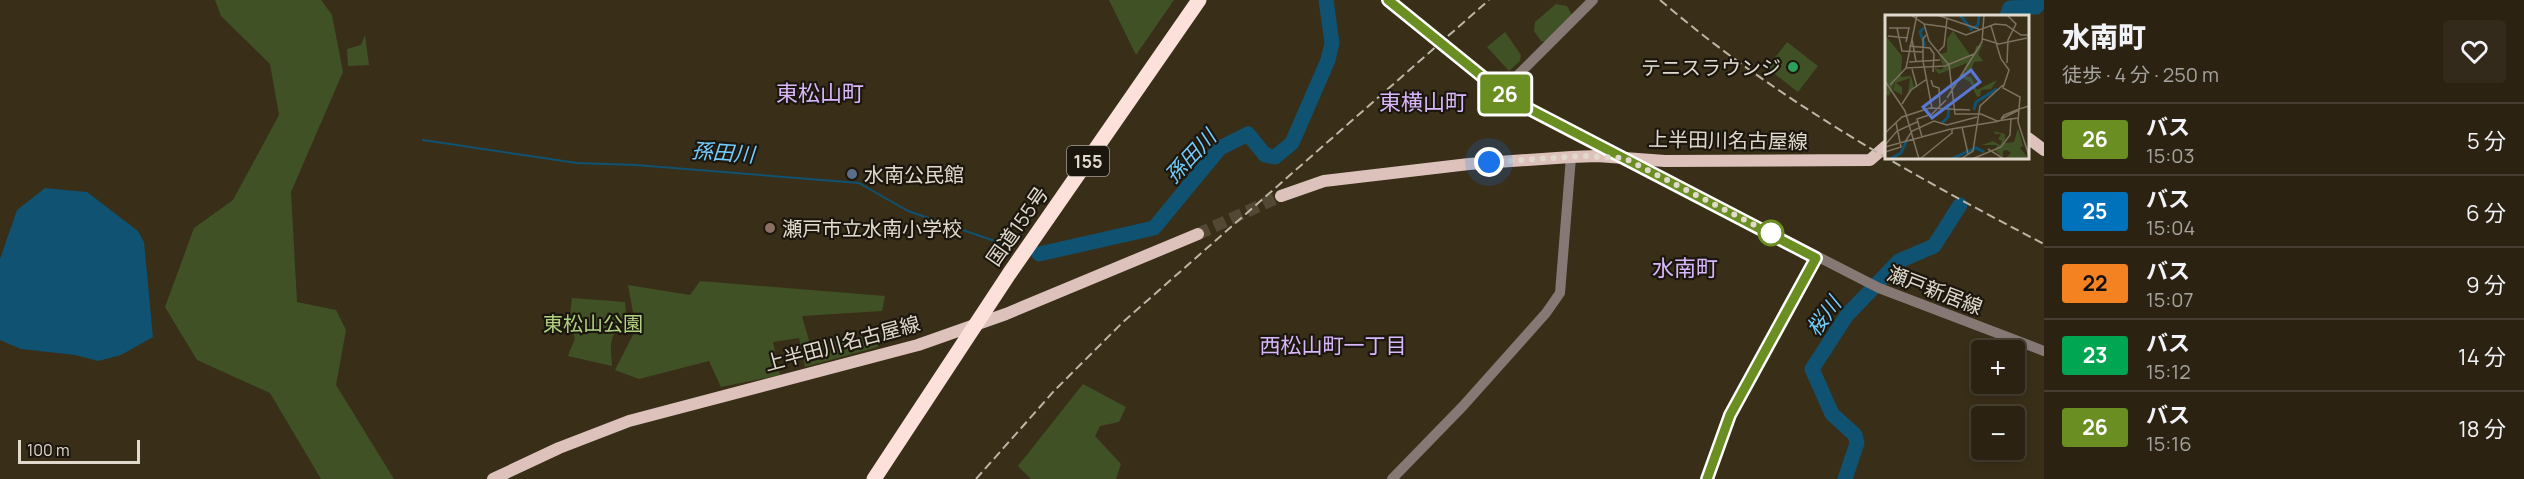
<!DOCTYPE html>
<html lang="ja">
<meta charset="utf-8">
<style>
body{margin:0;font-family:Manrope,"Noto Sans JP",sans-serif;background:#332a1b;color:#f1f3f6;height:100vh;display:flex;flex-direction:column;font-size:22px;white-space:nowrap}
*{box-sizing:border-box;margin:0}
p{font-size:20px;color:#a6a49f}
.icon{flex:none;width:33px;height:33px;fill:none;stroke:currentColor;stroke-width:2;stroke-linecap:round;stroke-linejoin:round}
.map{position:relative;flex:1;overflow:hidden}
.side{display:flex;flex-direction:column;background:#2b2212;width:480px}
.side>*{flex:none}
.badge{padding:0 12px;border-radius:4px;font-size:21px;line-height:39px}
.tools{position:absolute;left:1971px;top:340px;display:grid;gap:12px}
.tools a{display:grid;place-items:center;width:54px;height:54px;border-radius:6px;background:#2b2212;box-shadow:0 3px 9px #0003,0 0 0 2px #473f32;font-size:30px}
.scale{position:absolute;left:18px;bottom:15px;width:122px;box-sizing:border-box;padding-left:6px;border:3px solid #e0d9cc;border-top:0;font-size:16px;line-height:21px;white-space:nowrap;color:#e0d9cc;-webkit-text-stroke:4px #1c170e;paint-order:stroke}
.you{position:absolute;width:30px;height:30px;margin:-15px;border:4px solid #fff;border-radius:50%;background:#1a73e8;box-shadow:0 0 0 9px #1a73e833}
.map>.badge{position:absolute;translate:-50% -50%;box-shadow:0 0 0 3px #fff}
.round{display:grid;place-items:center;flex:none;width:63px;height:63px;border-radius:6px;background:#332a1b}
.head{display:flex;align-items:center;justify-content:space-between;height:102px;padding:0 18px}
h1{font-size:28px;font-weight:800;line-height:45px}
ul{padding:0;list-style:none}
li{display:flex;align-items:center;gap:18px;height:72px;padding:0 18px;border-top:2px solid #473f32}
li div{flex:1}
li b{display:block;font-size:22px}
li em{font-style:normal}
li .badge{min-width:66px;font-weight:700;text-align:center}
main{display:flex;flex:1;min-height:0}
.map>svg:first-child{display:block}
.green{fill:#405126}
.water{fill:#0f5271}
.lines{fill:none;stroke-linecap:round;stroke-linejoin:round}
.stream{stroke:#0f5271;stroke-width:2}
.river{stroke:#0f5271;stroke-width:15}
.major-tunnel{stroke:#524833;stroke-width:12;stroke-dasharray:12 6;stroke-linecap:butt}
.minor{stroke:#867975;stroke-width:10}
.major{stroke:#ddc2bb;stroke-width:12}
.highway{stroke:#fbe1da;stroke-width:15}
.rail{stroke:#bdb6a7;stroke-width:2;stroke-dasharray:9 4.5;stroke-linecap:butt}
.line-casing{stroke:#fff;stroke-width:14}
.line{stroke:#6b8e23;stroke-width:9}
.walk{stroke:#e0d9cc;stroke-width:6;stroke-dasharray:0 10.8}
.leisure-dot{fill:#2e9e5b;stroke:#1c170e;stroke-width:2}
.service-dot{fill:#5c6f8a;stroke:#1c170e;stroke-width:2}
.education-dot{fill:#8d6e63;stroke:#1c170e;stroke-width:2}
.stop-dot{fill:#fff;stroke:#6b8e23;stroke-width:3}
.labels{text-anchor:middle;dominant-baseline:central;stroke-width:4.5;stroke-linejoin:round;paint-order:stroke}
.shield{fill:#1c170e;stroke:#a59f93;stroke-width:1.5}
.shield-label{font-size:18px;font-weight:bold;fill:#e0d9cc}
.poi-label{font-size:20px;fill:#e0d9cc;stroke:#1c170e;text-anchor:start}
.street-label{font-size:20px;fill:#e0d9cc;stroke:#1c170e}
.park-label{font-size:20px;fill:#b0d181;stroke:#1c170e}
.water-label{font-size:21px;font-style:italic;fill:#73ccfe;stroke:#1c170e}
.neighbourhood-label{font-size:21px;fill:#d9b7fb;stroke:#1c170e}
.quarter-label{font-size:22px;fill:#d9b7fb;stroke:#1c170e}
.inset-river{fill:none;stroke:#0f5271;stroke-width:3}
.inset-road{fill:none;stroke:#7c7260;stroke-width:1.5}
.view{fill:#5878d4;fill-opacity:0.15;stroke:#5878d4;stroke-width:3}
.inset-edge{fill:none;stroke:#e0d9cc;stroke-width:3}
</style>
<main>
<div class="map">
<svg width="2044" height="479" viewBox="0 0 2044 479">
<rect width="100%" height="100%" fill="#392e18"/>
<g class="green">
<polygon points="215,0 321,0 332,15 343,72 291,192 297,302 336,310 346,330 336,385 394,479 321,479 270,393 197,360 165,307 194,228 233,200 279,115 270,64 221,16"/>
<polygon points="1109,0 1174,0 1136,55"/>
<polygon points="1556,4 1567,6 1572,15 1545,42 1541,41 1534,31 1535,22"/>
<polygon points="1505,32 1521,55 1520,61 1509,71 1487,47"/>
<polygon points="365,35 369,65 348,66 347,49 361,45"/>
<polygon points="1787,42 1818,66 1798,92 1767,68"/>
<polygon points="700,281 885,296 882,311 802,316 810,344 879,334 878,347 805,367 799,338 773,342 780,375 721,387 709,361 639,379 615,370 636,329 628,285 690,295"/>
<path d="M572,298L625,302L627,322C607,336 611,344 612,366L568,356L575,338L569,324Z"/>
<polygon points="1083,384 1126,407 1119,422 1100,426 1095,436 1121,464 1116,479 1031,479 1018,466"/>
</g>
<polygon class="water" points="45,188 87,192 138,231 144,242 153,337 121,355 98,361 75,355 21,349 0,340 0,259 17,210"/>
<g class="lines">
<polyline class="stream" points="423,140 577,163 636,165 859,183 908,211 1009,246"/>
<g class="river">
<polyline points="2007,16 2010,8 2036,7 2042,0"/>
<polyline points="1039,254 1154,228 1220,148 1248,134 1265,155 1275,157 1292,143 1328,60 1332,43 1326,0"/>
<polyline points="1845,479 1857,443 1855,435 1832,414 1812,369 1847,315 1899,261 1934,246 1960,205"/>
</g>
<polyline class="major-tunnel" points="1198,234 1281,196"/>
<g class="minor">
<polyline points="1388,0 1510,99 1879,288 2044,351"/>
<polyline points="1510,99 1508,85 1593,0"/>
<polyline points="1392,479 1463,406 1546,313 1560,293 1571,157"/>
<polyline points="1707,479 1730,415 1816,258"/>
</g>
<g class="major">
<polyline points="2028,138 2044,150"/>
<polyline points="1281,196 1324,181 1469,164 1571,157 1597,156 1665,161 1870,160 1886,146"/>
<polyline points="493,479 559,448 629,421 918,345 1006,314 1198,234"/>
</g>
<polyline class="highway" points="874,479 1009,274 1199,0"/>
<g class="rail">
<path d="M1660,0C1777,100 1908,173 2044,244"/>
<polyline points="976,479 1054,391 1123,322 1489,0"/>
</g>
</g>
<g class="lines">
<g class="line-casing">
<polyline id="line" points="1388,0 1510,99 1816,258 1730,415 1707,479"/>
</g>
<use href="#line" class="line"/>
<polyline class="walk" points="1489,162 1584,156 1624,158 1774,235 1771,233"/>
</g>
<circle class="leisure-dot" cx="1793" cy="67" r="6"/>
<circle class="service-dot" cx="852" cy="174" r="6"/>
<circle class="education-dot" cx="770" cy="228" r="6"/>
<circle class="stop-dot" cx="1771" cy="233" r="12"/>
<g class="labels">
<rect class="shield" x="1067" y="146" width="42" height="30" rx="4.5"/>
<g class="shield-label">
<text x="1088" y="161">155</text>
</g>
<g class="poi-label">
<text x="1781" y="67" text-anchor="end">テニスラウンジ</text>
<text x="864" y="174">水南公民館</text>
<text x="782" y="228">瀬戸市立水南小学校</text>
</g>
<g class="street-label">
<text transform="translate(1728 140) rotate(1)">上半田川名古屋線</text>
<text transform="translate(1017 226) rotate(-55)">国道155号</text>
<text transform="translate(1935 290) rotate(21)">瀬戸新居線</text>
<text transform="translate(842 343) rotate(-15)">上半田川名古屋線</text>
</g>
<g class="park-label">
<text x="593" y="323">東松山公園</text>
</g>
<g class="water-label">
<text transform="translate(723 152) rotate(4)">孫田川</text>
<text transform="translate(1190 156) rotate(-47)">孫田川</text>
<text transform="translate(1823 316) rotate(-54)">桜川</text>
</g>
<g class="neighbourhood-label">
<text x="1333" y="345">西松山町一丁目</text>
</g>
<g class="quarter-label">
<text x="820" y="93">東松山町</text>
<text x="1423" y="102">東横山町</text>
<text x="1685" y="268">水南町</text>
</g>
</g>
<g transform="translate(1885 15)">
<rect width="144" height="144" fill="#392e18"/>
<path d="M68,16L88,44L91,31L103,30L97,31L93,39L98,46L89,47L86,56H80L79,61L86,62L92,75L112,65L106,74L96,75L95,81L92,82L85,67L76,62L82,48L54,59L50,55L49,60L50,53L56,55L63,48L58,51L54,40L62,37V24ZM0,20L17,41L16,62L26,61L29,72L23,78L25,63L11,68L17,72V80L8,75L11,64L4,81L0,79ZM133,113L138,131L135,133L143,143L120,144L126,138L122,135L118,136V142L110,136L112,130H97L108,126L115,130L117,126L113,124L116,119H110L109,116L120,119V128L129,127Z" fill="#405126"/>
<path class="inset-river" d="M75,0L86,14L93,10L94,0M39,13L35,17L40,31M89,95L91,87L112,74M57,108L63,102L64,92M5,144L16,138L21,127M66,144L91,133L99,137"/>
<path class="inset-road" d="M26,0L39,9L44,26L64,50L70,99H96L112,106L133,103M32,0L21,53L60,51L89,39M52,0L94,14M122,0L131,9L123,25L122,48M39,9L61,12L81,20L110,9L121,10L136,20H144M106,11L116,44L124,55L118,73L135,82L134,94L119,100L116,104L134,95M4,13H24L21,27M12,13L17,36L38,37M41,20L38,24V46L47,93M3,21L23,23M27,24L31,47M98,24L114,29L142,23M24,31L45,33L49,39L48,57M54,36L59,31L62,4M24,47L55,45M27,54L32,72M46,65L48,71L54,73L55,91M0,66L20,96M5,70L21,53M62,83L97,27L99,0M17,89L26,75L42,64M144,91L134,94L133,107L144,141M20,96L34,144M77,112L83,139M0,118L17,102L45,93L85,95M67,119V114L115,106M37,122L32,104L47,99L61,85M20,127L27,116L49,106L62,110L92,102M0,130L12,116L32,107M0,132L66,114M103,134L119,144M0,137L16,132L11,108M35,144L67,118M76,144L88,136L95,91L118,70M87,144L116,132L125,120L126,103"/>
<path class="view" d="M86,55L95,67L47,103L38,92Z"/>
<rect width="144" height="144" class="inset-edge"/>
</g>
</svg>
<div class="tools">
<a>+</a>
<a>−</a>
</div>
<div class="scale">100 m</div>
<div class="you" style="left:1489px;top:162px"></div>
<b class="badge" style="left:1505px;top:94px;background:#6b8e23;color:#fff">26</b>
</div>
<section class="side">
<div class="head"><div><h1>水南町</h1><p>徒歩 · 4 分 · 250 m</p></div><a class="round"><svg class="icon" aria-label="heart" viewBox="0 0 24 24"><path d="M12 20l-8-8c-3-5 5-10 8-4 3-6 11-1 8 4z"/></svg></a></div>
<ul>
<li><span class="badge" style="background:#6b8e23;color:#fff">26</span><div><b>バス</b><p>15:03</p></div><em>5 分</em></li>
<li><span class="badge" style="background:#0072bc;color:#fff">25</span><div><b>バス</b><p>15:04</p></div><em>6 分</em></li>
<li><span class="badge" style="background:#f58220;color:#111">22</span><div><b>バス</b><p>15:07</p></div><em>9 分</em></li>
<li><span class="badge" style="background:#00a651;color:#fff">23</span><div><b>バス</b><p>15:12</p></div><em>14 分</em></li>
<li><span class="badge" style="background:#6b8e23;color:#fff">26</span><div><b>バス</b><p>15:16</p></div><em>18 分</em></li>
</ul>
</section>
</main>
